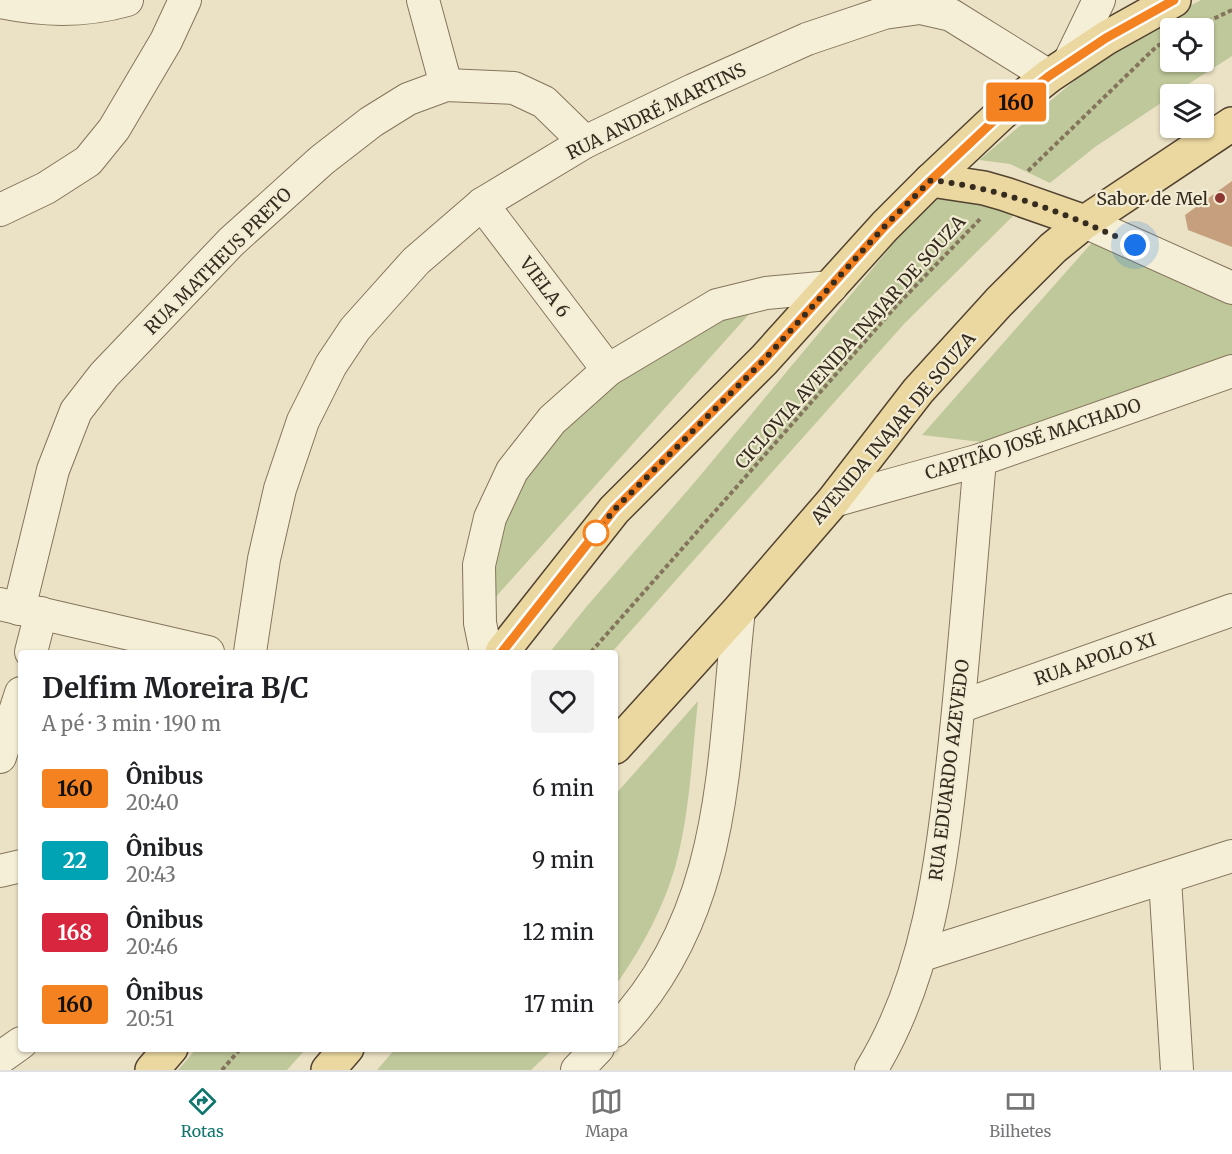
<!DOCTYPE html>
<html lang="pt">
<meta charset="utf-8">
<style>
body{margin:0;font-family:Merriweather,serif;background:#f2f2f2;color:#202124;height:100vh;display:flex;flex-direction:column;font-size:22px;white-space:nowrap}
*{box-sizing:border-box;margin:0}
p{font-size:20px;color:#757577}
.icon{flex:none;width:33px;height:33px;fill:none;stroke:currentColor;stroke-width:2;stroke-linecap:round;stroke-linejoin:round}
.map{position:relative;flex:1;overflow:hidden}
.side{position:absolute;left:18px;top:650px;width:600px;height:402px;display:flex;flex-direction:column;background:#fff;border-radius:6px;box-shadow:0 2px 4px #0004}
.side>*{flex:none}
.badge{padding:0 12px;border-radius:4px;font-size:21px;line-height:39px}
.tools{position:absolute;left:1160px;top:18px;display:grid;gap:12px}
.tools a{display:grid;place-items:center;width:54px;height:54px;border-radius:6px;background:#fff;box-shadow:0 2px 4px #0004;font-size:30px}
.you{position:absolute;width:30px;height:30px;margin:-15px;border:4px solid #fff;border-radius:50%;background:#1a73e8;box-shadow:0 0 0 9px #1a73e833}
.map>.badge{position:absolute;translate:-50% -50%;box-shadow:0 0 0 3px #fff}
.round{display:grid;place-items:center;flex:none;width:63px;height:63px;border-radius:6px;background:#f2f2f2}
.summary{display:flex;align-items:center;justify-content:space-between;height:102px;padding:0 24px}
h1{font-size:28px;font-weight:700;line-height:45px}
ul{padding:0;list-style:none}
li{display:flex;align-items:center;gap:18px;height:72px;padding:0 24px}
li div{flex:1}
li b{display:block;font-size:22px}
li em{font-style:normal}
li .badge{min-width:66px;font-weight:700;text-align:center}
.tabs{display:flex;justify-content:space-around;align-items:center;height:84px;border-top:2px solid #e0e0e0;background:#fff;font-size:16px;color:#757577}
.tabs a{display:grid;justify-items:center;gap:3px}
.tabs .active{color:#0f766e}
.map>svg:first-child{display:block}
.green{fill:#bfc89a;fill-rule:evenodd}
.building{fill:#c6a07e}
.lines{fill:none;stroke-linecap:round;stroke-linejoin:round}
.minor-casing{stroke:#84745c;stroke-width:34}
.major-casing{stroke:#524230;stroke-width:36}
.path{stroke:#84745c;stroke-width:4;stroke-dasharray:4.5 3;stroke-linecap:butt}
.minor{stroke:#f6efd7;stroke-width:32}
.major{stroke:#ebd8a0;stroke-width:33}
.line-casing{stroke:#fff;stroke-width:14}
.line{stroke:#f58220;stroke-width:9}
.walk{stroke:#352b1f;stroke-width:6;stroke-dasharray:0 10.8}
.poi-dot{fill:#8e3631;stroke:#f3ecd4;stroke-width:2}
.stop-dot{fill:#fff;stroke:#f58220;stroke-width:3}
.labels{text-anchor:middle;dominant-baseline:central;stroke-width:4.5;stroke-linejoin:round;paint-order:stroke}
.street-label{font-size:18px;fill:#352b1f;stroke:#f3ecd4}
.poi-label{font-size:18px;fill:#352b1f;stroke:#f3ecd4;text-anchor:end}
</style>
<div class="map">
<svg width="1232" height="1070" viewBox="0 0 1232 1070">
<rect width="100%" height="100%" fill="#ebe2c5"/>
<g class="green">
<path d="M1201,0H1232V56L1173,94H1170V97L1095,147L1050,183L1010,164L979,160L1085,72L1158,23ZM1170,28H1203V62H1170Z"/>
<polygon points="942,194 1022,207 904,324 612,652 550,652 587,606 694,483 913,220"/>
<polygon points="1111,221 1232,276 1232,362 981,442 922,435"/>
<polygon points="759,303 493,600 496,506 624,362"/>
<path d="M698,701C692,755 690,811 676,864C664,907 641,950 615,986V795Z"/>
<polygon points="396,1048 553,1048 553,1049 531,1070 377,1070"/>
<polygon points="196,1049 196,1048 306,1049 287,1070 178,1070"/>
</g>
<polygon class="building" points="1232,181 1232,247 1188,230 1185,215"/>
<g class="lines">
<g class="minor-casing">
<g id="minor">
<polyline points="423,0 446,85"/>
<path d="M0,2C42,11 85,12 127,0"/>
<polyline points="1070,60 1099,0"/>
<polyline points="482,204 608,370"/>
<polyline points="0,210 46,188 88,161 114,129 166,41 185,0"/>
<polyline points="1085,222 1232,288"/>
<polyline points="833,501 980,460 1232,371"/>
<polyline points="0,604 208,652"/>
<polyline points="19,609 53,470 76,411 104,375 231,242 322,160 371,122 408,99 446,85 514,88 544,102 585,142"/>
<polyline points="31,652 41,613"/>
<polyline points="250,652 264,559 280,489 303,421 331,365 355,329 416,261 482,204 585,142 693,90 807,39 884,13 920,8 951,15 1049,76"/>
<polyline points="486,652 480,623 479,565 490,518 512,471 552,420 608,370 717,305 766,293 831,287"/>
<polyline points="959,707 1232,610"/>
<polyline points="0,757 21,693"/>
<polyline points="0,871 21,866"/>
<polyline points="1165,879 1177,1070"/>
<polyline points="922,955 1232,856"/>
<path d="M615,1031C729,913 722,761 739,610"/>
<polyline points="0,1058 21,1043"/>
<polyline points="577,1070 598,1048"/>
<path d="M871,1070C928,977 941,866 953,759C964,660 971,560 980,460"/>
</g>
</g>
<g class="major-casing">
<g id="major">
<polyline points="931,180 984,188 1005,194 1085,222"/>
<polyline points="502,652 614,510 764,360 885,226 931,180 1002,113 1049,76 1106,38 1174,0"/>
<polyline points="615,747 739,610 833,501 918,391 999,302 1053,248 1085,222 1232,124"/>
<polyline points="152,1070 171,1048"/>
<polyline points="328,1070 347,1048"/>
</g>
</g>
<g class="path">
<polyline points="1194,28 1232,10"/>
<polyline points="1028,171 1157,46 1170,40"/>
<polyline points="591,652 897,305 982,217"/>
<polyline points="222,1070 241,1048"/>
</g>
<use href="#minor" class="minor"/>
<use href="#major" class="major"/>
</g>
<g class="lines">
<g class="line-casing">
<polyline id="line" points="502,652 614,510 764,360 885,226 931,180 1002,113 1049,76 1106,38 1174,0"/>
</g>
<use href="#line" class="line"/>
<path class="walk" d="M596,533L614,510L764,360L885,226L931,180C1005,189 1067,214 1135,245"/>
</g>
<circle class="poi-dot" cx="1220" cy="198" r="6"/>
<circle class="stop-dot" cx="596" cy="533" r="12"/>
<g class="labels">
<g class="street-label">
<text transform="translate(656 111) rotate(-26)">RUA ANDRÉ MARTINS</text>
<text transform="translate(218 261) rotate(-45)">RUA MATHEUS PRETO</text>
<text transform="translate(545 287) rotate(53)">VIELA 6</text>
<text transform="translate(850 342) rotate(-48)">CICLOVIA AVENIDA INAJAR DE SOUZA</text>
<text transform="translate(893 428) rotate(-50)">AVENIDA INAJAR DE SOUZA</text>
<text transform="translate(1033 439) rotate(-18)">CAPITÃO JOSÉ MACHADO</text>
<text transform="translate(1095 659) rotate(-19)">RUA APOLO XI</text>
<text transform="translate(949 770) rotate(-83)">RUA EDUARDO AZEVEDO</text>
</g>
<g class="poi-label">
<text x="1208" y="198">Sabor de Mel</text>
</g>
</g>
</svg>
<div class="tools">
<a><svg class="icon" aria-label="locate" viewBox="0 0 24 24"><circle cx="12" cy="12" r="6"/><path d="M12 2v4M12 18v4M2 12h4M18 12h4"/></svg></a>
<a><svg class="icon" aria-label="layers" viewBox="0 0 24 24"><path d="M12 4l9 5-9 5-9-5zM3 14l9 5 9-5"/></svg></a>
</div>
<div class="you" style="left:1135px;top:245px"></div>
<b class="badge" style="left:1016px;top:102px;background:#f58220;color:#111">160</b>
<section class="side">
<div class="summary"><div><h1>Delfim Moreira B/C</h1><p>A pé · 3 min · 190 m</p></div><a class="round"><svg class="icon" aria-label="heart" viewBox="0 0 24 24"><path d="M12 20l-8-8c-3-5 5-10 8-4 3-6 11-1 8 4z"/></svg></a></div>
<ul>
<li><span class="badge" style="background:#f58220;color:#111">160</span><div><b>Ônibus</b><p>20:40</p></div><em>6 min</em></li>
<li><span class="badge" style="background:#00a3b4;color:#fff">22</span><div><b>Ônibus</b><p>20:43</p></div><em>9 min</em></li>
<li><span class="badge" style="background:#d7263d;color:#fff">168</span><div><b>Ônibus</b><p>20:46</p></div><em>12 min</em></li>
<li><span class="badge" style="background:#f58220;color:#111">160</span><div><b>Ônibus</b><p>20:51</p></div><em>17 min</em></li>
</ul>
</section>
</div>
<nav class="tabs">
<a class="active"><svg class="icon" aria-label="directions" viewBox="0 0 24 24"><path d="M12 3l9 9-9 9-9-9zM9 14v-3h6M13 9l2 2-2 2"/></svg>Rotas</a>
<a><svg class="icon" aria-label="map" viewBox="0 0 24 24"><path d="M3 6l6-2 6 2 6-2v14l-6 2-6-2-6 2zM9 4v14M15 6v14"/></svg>Mapa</a>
<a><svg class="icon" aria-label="tickets" viewBox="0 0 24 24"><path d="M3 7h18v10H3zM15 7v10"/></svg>Bilhetes</a>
</nav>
